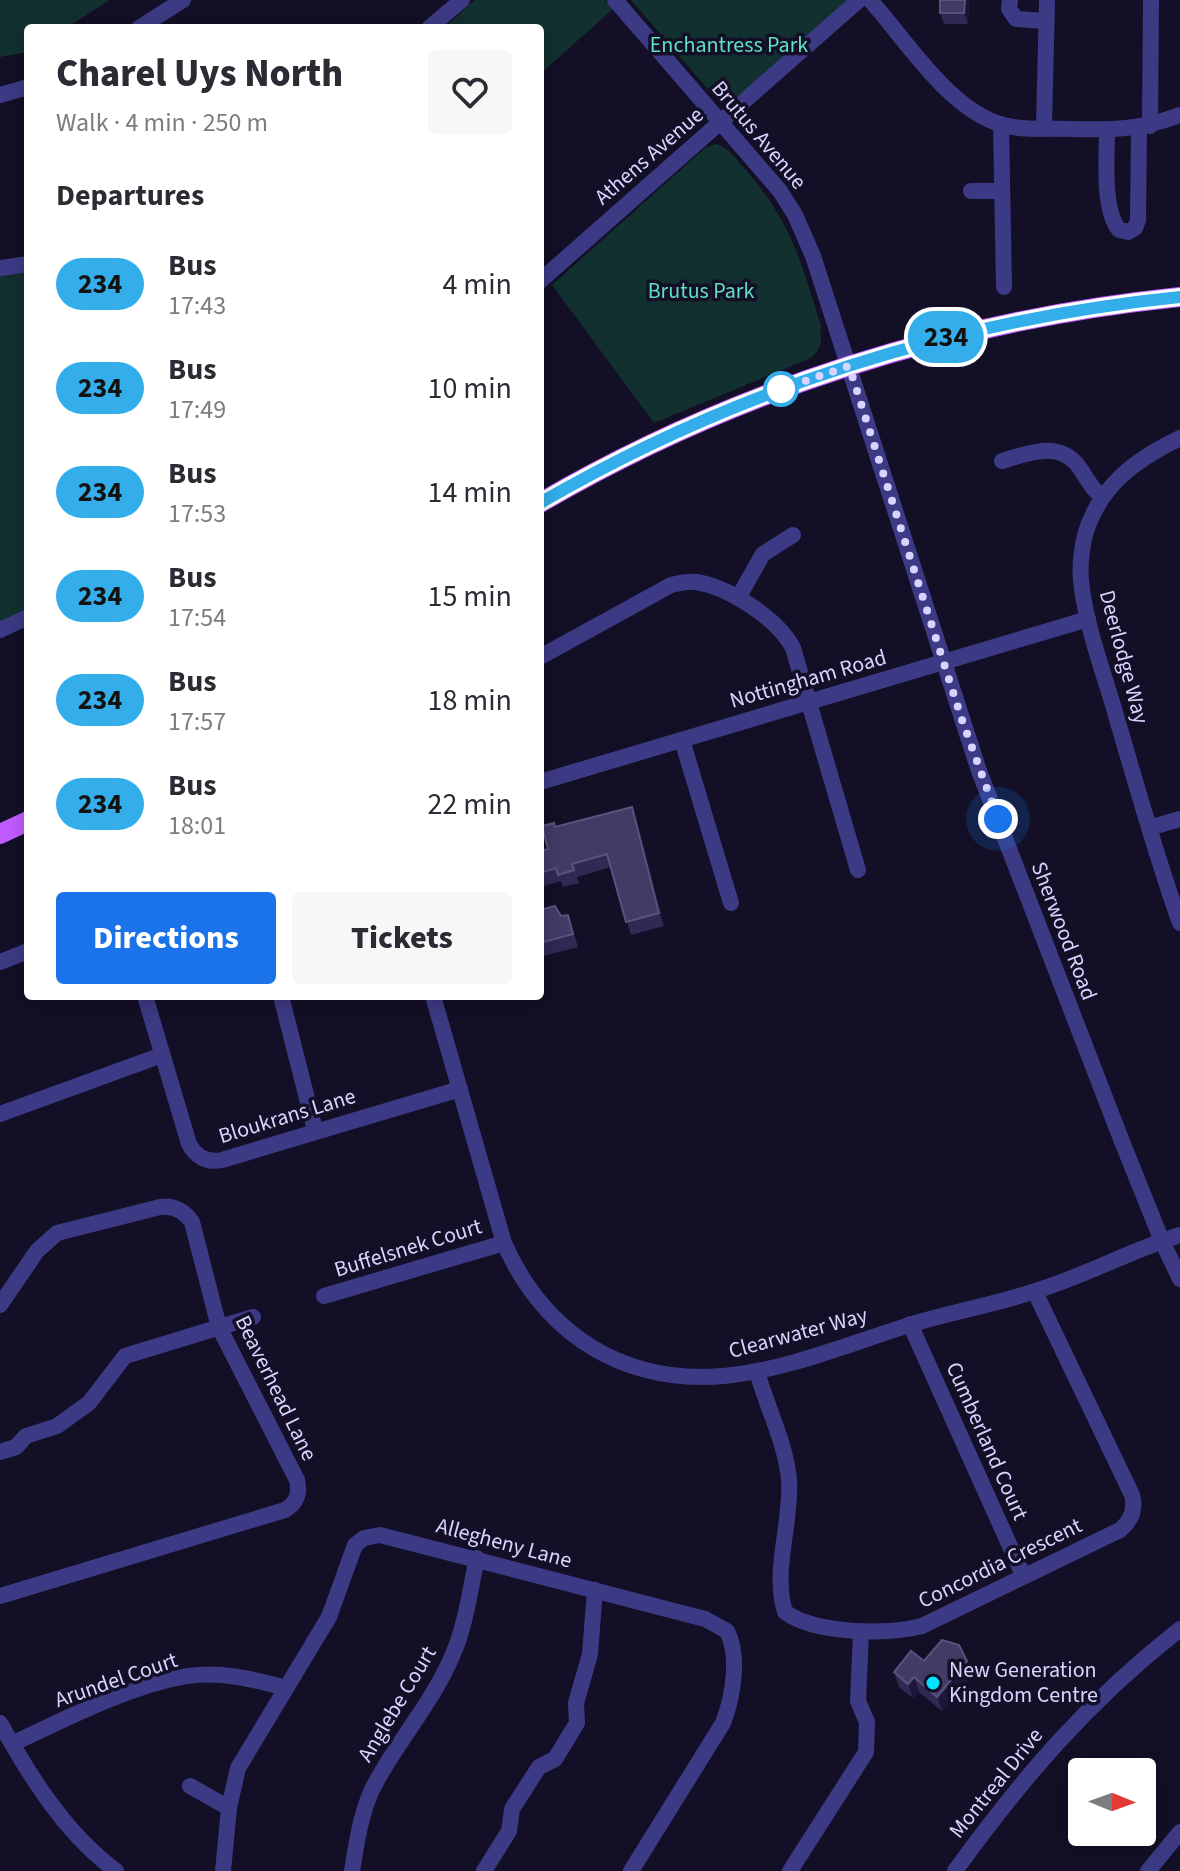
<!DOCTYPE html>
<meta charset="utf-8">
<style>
body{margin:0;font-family:"Source Sans 3",sans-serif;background:#f7f7f7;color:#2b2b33;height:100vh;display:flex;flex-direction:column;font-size:30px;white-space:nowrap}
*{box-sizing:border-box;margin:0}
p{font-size:26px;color:#7c7c81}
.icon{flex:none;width:44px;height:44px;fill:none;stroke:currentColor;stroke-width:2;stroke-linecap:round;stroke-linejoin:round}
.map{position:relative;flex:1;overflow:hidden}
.drawer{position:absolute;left:24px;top:24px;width:520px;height:976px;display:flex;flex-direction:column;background:#fff;border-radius:8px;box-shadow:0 4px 20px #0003}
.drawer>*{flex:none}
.badge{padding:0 16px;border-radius:26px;font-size:28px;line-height:52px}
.needle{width:52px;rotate:91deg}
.fabs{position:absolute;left:1068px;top:1758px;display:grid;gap:16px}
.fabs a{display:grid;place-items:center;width:88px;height:88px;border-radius:8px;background:#fff;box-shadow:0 4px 20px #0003;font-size:40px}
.you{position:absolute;width:40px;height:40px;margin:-20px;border:6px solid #fff;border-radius:50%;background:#1a73e8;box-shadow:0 0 0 12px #1a73e833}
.map>.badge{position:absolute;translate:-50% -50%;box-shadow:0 0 0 4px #fff}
h2{padding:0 32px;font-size:30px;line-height:72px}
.round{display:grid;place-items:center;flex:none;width:84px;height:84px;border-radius:8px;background:#f7f7f7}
.headline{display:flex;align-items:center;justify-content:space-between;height:136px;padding:0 32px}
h1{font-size:38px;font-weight:800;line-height:60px}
.action{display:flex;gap:16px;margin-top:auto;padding:16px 32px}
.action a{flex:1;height:92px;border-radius:8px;background:#1a73e8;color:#fff;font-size:32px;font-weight:800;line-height:92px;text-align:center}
.action a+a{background:#f7f7f7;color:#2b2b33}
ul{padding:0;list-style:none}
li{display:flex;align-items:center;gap:24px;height:104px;padding:0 32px}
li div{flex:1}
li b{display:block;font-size:30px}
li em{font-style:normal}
li .badge{min-width:88px;font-weight:700;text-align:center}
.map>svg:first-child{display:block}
.green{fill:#12302f}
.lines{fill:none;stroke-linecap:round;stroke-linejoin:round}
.minor{stroke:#3d3a85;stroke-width:16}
.major{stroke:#c25bff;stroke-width:20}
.wall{fill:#312854}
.shaded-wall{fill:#1d163a}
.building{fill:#433a66;stroke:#5a527e;stroke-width:2}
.line-casing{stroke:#fff;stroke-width:18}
.line{stroke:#34aeeb;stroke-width:12}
.walk{stroke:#d9d4ff;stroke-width:8;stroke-dasharray:0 14.4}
.stop-dot{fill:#fff;stroke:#34aeeb;stroke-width:4}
.poi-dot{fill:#00e5ff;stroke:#130f26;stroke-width:3}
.labels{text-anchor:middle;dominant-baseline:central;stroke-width:7;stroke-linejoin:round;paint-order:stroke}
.park-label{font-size:22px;fill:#5fe0c0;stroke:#130f26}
.street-label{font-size:22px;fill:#d9d4ff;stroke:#130f26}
.poi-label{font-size:22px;fill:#d9d4ff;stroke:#130f26;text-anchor:start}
</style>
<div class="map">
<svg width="1180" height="1871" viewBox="0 0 1180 1871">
<rect width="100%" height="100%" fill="#130f26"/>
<g class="green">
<polygon points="0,0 110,0 66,28 28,28 28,52 0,57"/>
<polygon points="475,0 605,0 613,9 540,74 540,28 444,28"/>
<polygon points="631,0 848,0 742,94 730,99 712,94"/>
<path d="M716,144C728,147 735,158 744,168C792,222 801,262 822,329L820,330C823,341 820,350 811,358L654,423L552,285L706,147Z"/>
<polygon points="28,271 28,608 0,622 0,275"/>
</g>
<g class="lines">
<g class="minor">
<polyline points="615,0 780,191 795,215 813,256 979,771 1121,1139 1162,1241 1180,1279"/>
<path d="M870,0C907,41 949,110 1003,125C1025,131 1049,128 1071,129C1113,130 1140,130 1180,115"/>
<polyline points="1010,0 1009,9 1016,19 1046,21"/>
<polyline points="139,28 183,0"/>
<polyline points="429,28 462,0"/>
<polyline points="0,95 28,87"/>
<polyline points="1001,124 1004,287"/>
<polyline points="1150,126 1151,0"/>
<polyline points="1044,128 1047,0"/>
<path d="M1107,130C1107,157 1102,209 1119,230L1128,232L1135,228L1138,220L1139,128"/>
<polyline points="971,191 1002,191"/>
<polyline points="0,268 28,264"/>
<polyline points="540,281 859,0"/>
<path d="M1180,438C1136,459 1099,486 1085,535C1081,552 1079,571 1082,589C1088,633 1105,676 1117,719C1137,787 1156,856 1180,923"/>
<path d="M1002,461C1029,453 1059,440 1079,467C1087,478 1091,489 1102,497"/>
<polyline points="738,598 763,554 793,535"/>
<polyline points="0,630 28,617"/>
<path d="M540,657L671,585C679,583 687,581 696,582C729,587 778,619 793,648L858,870"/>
<polyline points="682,740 731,903"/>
<polyline points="540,782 1088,619"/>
<polyline points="1149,828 1180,819"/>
<polyline points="0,962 28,951"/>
<path d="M145,996L189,1144C196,1157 207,1163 222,1160L460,1089"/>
<polyline points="281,996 315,1130"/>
<path d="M433,996L504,1243C523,1286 552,1323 593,1348C696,1409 800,1360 903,1327C945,1313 990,1306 1032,1292C1083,1277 1129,1251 1180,1235"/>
<polyline points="0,1114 162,1055"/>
<polyline points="324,1296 504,1243"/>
<path d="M0,1305L37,1251L57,1233L160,1207C174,1205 184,1211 192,1222L219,1327L297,1480C300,1493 297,1503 285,1510L0,1596"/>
<polyline points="910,1324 1023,1575"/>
<path d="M757,1372C767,1407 786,1444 789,1480C792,1523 772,1570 785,1612C815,1634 887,1635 922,1626L1120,1530C1131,1521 1136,1510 1132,1495L1035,1292"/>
<polyline points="0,1452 16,1447 26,1436 57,1426 89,1403 125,1356 253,1317"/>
<path d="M0,1723C31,1778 65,1833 116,1871"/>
<path d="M12,1744C67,1718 126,1687 187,1676C219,1671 254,1679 285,1688"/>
<polyline points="190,1786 229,1808"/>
<path d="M223,1871L229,1808L238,1768L329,1617L355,1545L364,1538L380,1535L705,1619L727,1631C740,1656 733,1697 723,1723L631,1871"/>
<path d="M352,1871C357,1841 361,1809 376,1782C400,1738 434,1700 453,1654C466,1624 470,1590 477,1558"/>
<polyline points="484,1871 509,1831 512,1809 539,1767 555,1759 577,1723 576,1703 590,1654 595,1590"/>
<polyline points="790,1871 866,1752 867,1722 858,1701 861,1632"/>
<path d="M955,1871C1023,1777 1088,1701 1180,1629"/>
<polyline points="1148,1871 1180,1832"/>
</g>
<g class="major">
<path d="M540,503C736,389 955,320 1180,297"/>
<polyline points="0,834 28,821"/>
</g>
</g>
<g class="wall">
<polygon points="940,0 969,0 968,24 944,24 940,13"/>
<polygon points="632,807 636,819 664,926 631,935 611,867 577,877 579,883 563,887 561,881 540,887 540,851 548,849 556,827"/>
<polygon points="568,915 578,947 540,957 540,919"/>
<polygon points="924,1661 967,1661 972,1675 942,1711 919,1692 913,1698 899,1687 894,1672"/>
</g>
<g class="shaded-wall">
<polygon points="965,0 969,0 968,24 964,13"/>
<polygon points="632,807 636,819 664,926 659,913"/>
<polygon points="967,1661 972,1675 942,1711 937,1697"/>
<polygon points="914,1677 919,1692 913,1698 908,1684"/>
</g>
<g class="building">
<polygon points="940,0 965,0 964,13 940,13"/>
<polygon points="632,807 659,913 626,922 607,854 572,864 574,870 558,875 556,868 540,873 540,851 548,849 542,826 554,823 555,827"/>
<polygon points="555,906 561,916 568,915 573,934 540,943 540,919 542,918 540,910"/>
<polygon points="942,1640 959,1645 967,1661 937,1697 914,1677 908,1684 894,1672 911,1651 924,1661"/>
</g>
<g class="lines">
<g class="line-casing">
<path id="line" d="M540,503C736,389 954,320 1180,297"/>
</g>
<use href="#line" class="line"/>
<polyline class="walk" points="781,389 773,392 849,366 962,720 998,819"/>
</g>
<circle class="stop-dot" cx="781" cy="389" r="16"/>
<circle class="poi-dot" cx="933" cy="1683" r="8"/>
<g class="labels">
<g class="park-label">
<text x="729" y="45">Enchantress Park</text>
<text x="701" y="291">Brutus Park</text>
</g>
<g class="street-label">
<text transform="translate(759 135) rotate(50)">Brutus Avenue</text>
<text transform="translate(649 156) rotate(-41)">Athens Avenue</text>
<text transform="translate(1124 657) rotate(75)">Deerlodge Way</text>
<text transform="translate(808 679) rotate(-16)">Nottingham Road</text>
<text transform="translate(1064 931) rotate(69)">Sherwood Road</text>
<text transform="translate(287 1116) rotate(-17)">Bloukrans Lane</text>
<text transform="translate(408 1248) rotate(-17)">Buffelsnek Court</text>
<text transform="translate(798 1333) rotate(-15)">Clearwater Way</text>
<text transform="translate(276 1388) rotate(64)">Beaverhead Lane</text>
<text transform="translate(987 1441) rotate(66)">Cumberland Court</text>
<text transform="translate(504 1543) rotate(15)">Allegheny Lane</text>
<text transform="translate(1000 1563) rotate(-26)">Concordia Crescent</text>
<text transform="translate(116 1680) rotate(-19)">Arundel Court</text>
<text transform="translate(397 1704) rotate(-59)">Anglebe Court</text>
<text transform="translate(996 1783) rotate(-51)">Montreal Drive</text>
</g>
<g class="poi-label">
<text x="949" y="1670">New Generation<tspan x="949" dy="25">Kingdom Centre</tspan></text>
</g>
</g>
</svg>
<div class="fabs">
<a><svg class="needle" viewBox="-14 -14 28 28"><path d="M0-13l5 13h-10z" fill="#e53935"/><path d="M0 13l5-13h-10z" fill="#7c7c81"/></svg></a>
</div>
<div class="you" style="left:998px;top:819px"></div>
<b class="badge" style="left:946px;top:337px;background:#34aeeb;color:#111">234</b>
<section class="drawer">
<div class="headline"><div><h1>Charel Uys North</h1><p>Walk · 4 min · 250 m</p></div><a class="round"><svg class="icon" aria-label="heart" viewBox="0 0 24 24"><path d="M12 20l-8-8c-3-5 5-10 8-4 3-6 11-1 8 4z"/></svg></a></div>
<h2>Departures</h2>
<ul>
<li><span class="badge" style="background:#34aeeb;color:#111">234</span><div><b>Bus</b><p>17:43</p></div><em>4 min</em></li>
<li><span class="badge" style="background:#34aeeb;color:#111">234</span><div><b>Bus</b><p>17:49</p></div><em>10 min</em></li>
<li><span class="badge" style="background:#34aeeb;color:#111">234</span><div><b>Bus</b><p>17:53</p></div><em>14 min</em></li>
<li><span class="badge" style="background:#34aeeb;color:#111">234</span><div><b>Bus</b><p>17:54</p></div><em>15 min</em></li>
<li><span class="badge" style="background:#34aeeb;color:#111">234</span><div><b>Bus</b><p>17:57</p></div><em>18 min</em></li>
<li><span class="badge" style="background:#34aeeb;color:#111">234</span><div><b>Bus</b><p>18:01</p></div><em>22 min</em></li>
</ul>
<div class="action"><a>Directions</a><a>Tickets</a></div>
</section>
</div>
